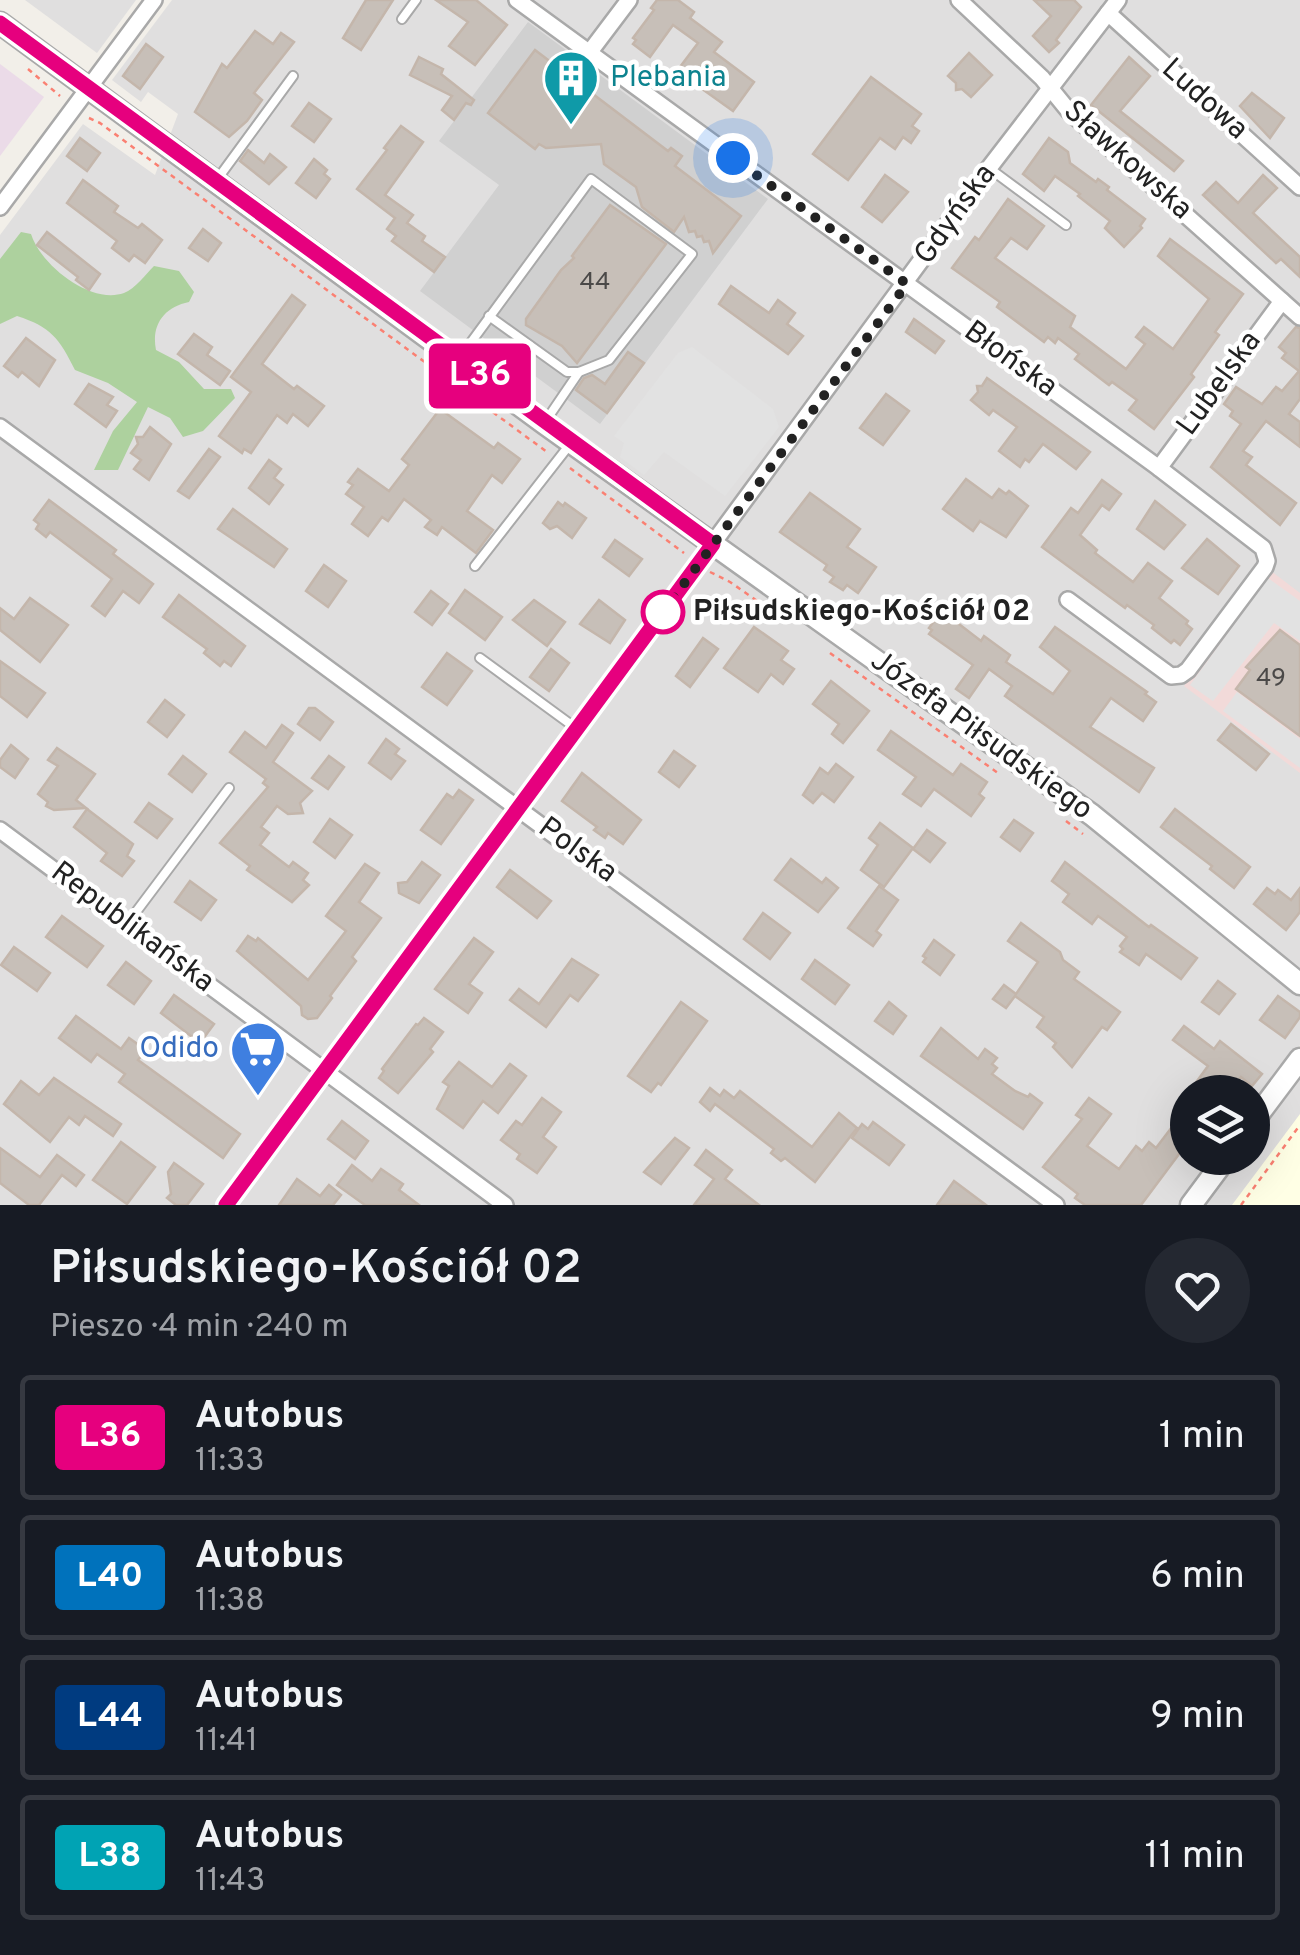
<!DOCTYPE html>
<html lang="pl">
<meta charset="utf-8">
<style>
body{margin:0;font-family:Overpass,sans-serif;background:#242831;color:#f1f3f6;height:100vh;display:flex;flex-direction:column;font-size:38px;white-space:nowrap}
*{box-sizing:border-box;margin:0}
p{font-size:32px;color:#9ea1a6}
.icon{flex:none;width:55px;height:55px;fill:none;stroke:currentColor;stroke-width:2;stroke-linecap:round;stroke-linejoin:round}
.map{position:relative;height:1205px;overflow:hidden}
.drawer{display:flex;flex-direction:column;background:#171b24;flex:1}
.drawer>*{flex:none}
.badge{padding:0 20px;border-radius:8px;font-size:35px;line-height:65px}
.tools{position:absolute;left:1170px;top:1075px;display:grid;gap:20px}
.tools a{display:grid;place-items:center;width:100px;height:100px;border-radius:50%;background:#171b24;box-shadow:0 10px 40px #0002;font-size:50px}
.you{position:absolute;width:50px;height:50px;margin:-25px;border:8px solid #fff;border-radius:50%;background:#1a73e8;box-shadow:0 0 0 15px #1a73e833}
.map>.badge{position:absolute;translate:-50% -50%;box-shadow:0 0 0 5px #fff}
.round{display:grid;place-items:center;flex:none;width:105px;height:105px;border-radius:52px;background:#242831}
.overview{display:flex;align-items:center;justify-content:space-between;height:170px;padding:0 50px}
h1{font-size:48px;font-weight:600;line-height:75px}
ul{padding:0;list-style:none}
li{display:flex;align-items:center;gap:30px;height:125px;margin:0 20px 15px;padding:0 30px;border:5px solid #363941;border-radius:10px}
li div{flex:1}
li b{display:block;font-size:38px}
li em{font-style:normal}
li .badge{min-width:110px;font-weight:700;text-align:center}
.map>svg:first-child{display:block}
.residential{fill:#e0dfdf}
.commercial{fill:#f2dad9}
.industrial{fill:#ebdbe8}
.education{fill:#ffffe5}
.religious{fill:#d0d0d0}
.forest{fill:#add19e}
.parking{fill:#e2e2e2}
.building{fill:#c7bfb8;stroke:#c4b6ab;stroke-width:2.5}
.lines{fill:none;stroke-linecap:round;stroke-linejoin:round}
.service-casing{stroke:#a9a9a9;stroke-width:12}
.minor-casing{stroke:#a9a9a9;stroke-width:20}
.tertiary-casing{stroke:#a9a9a9;stroke-width:25}
.path{stroke:#fa8072;stroke-width:2.5;stroke-dasharray:5 5;stroke-linecap:butt}
.service{stroke:#fff;stroke-width:8}
.minor{stroke:#fff;stroke-width:15}
.tertiary{stroke:#fff;stroke-width:20}
.line-casing{stroke:#fff;stroke-width:22}
.line{stroke:#e6007e;stroke-width:15}
.walk{stroke:#222;stroke-width:10;stroke-dasharray:0 18}
.stop-dot{fill:#fff;stroke:#e6007e;stroke-width:5}
.labels{text-anchor:middle;dominant-baseline:central;stroke-width:9;stroke-linejoin:round;paint-order:stroke}
.number-label{font-size:25px;fill:#4b4948}
.culture-label{font-size:30px;fill:#0d838f;stroke:#fff;text-anchor:start}
.street-label{font-size:30px;fill:#222;stroke:#fff}
.stop-label{font-size:30px;font-weight:bold;fill:#222;stroke:#fff;text-anchor:start}
.shop-label{font-size:30px;fill:#366cbe;stroke:#fff;text-anchor:end}
</style>
<div class="map">
<svg width="1300" height="1205" viewBox="0 0 1300 1205">
<rect width="100%" height="100%" fill="#f2efe9"/>
<g class="residential">
<polygon points="25,0 136,0 97,53"/>
<polygon points="172,0 1300,0 1300,1045 1253,1109 1252,1092 1188,1092 1188,1158 1216,1158 1181,1205 0,1205 0,235 83,124 155,175 178,114 148,92 141,102 112,80"/>
<polygon points="1300,1069 1300,1205 1201,1205 1235,1158 1252,1158 1253,1134"/>
</g>
<polygon class="commercial" points="1271,571 1300,593 1300,773 1184,686"/>
<polygon class="industrial" points="0,64 44,97 0,156"/>
<polygon class="education" points="1300,1114 1300,1205 1232,1205"/>
<polygon class="religious" points="528,22 768,199 600,424 420,291 499,185 439,141"/>
<path class="forest" d="M21,232L31,234C40,264 90,305 124,293C135,289 146,274 154,266L179,271L194,292L189,302C164,307 151,325 156,350L179,362L204,389H231L235,398L203,431L183,437L170,418L148,407L118,470H94L113,431L137,402L108,383L75,370C59,338 51,327 17,316L0,324V259Z"/>
<g class="parking">
<polygon points="692,347 773,409 779,427 725,496 664,452 644,475 620,457 624,443 614,436 678,353"/>
<polygon points="1268,578 1300,601 1300,641 1274,623 1213,701 1190,685"/>
<polygon points="1237,692 1300,739 1300,768 1223,711"/>
</g>
<g class="building">
<polygon points="366,0 393,0 361,50 343,38"/>
<polygon points="436,0 476,0 507,25 475,65 449,46 468,22"/>
<polygon points="657,0 678,0 694,12 690,18 722,42 714,52 754,82 733,111 677,71 698,43 673,25 650,57 633,44 636,40 633,38 654,10 651,8"/>
<polygon points="1034,0 1074,0 1081,7 1056,40 1059,43 1049,52 1033,36 1051,16"/>
<polygon points="255,31 273,44 281,33 294,42 254,93 262,100 247,121 229,137 195,112 222,64 227,68"/>
<polygon points="146,44 163,57 140,89 123,76"/>
<polygon points="535,50 668,151 671,148 682,156 675,166 741,216 713,253 709,241 704,242 702,236 697,237 695,231 689,232 684,217 674,232 642,207 636,187 604,164 601,144 546,148 539,144 535,149 488,113"/>
<polygon points="969,53 992,75 971,97 962,89 956,90 956,83 948,76"/>
<polygon points="419,57 443,69 441,74 474,100 471,105 466,103 454,120 442,110 452,96 410,75"/>
<polygon points="1129,57 1150,76 1120,111 1183,161 1174,171 1091,105"/>
<polygon points="871,77 921,114 912,126 919,131 911,143 903,137 895,149 880,138 848,180 813,154"/>
<polygon points="1252,93 1284,118 1270,138 1240,106"/>
<polygon points="309,103 331,119 314,142 292,126"/>
<polygon points="401,126 423,142 385,195 413,215 407,223 425,236 422,241 445,257 434,272 392,241 396,236 387,229 395,218 357,189 387,150 384,148"/>
<polygon points="80,138 100,153 87,171 67,156"/>
<polygon points="1049,138 1068,152 1070,163 1096,182 1098,179 1109,187 1107,190 1145,219 1140,226 1142,228 1124,247 1105,228 1110,221 1078,196 1080,194 1055,176 1044,191 1023,174"/>
<polygon points="248,150 264,163 270,154 286,167 269,184 240,161"/>
<polygon points="314,159 327,170 324,174 330,179 316,198 296,183"/>
<polygon points="885,175 908,192 882,222 862,207"/>
<polygon points="1263,175 1277,188 1253,213 1300,257 1300,277 1281,259 1276,263 1203,195 1216,182 1238,203"/>
<polygon points="83,180 118,206 114,212 138,228 142,224 162,240 145,263 134,255 129,261 112,248 117,241 67,203"/>
<polygon points="1008,199 1044,226 1027,249 1011,238 995,258 1075,316 1070,327 1126,369 1145,344 1136,337 1144,327 1173,349 1209,299 1158,256 1170,239 1243,294 1215,332 1219,335 1191,374 1194,377 1154,429 1129,410 1137,400 1112,382 1109,385 1075,359 1079,354 1058,338 1055,343 1048,337 1044,342 997,307 1000,302 952,268 975,237 979,240"/>
<polygon points="610,205 666,244 577,363 562,346 526,325 526,319 561,270 574,258 572,256"/>
<polygon points="203,229 221,243 208,261 189,248"/>
<polygon points="47,232 100,274 89,290 76,280 78,277 37,245"/>
<polygon points="731,286 769,313 778,300 795,313 787,324 803,336 788,354 719,304"/>
<polygon points="292,295 305,305 262,364 294,389 297,386 324,406 308,426 293,414 287,423 277,415 251,453 244,449 242,453 219,436 251,392 231,377"/>
<polygon points="914,319 944,341 935,353 906,332"/>
<polygon points="1296,327 1300,328 1300,399 1289,414 1300,422 1300,447 1266,421 1243,451 1252,457 1246,465 1296,503 1280,525 1211,467 1241,424 1230,416 1233,411 1224,404 1236,387 1262,404 1276,387 1282,391 1299,371 1282,358 1286,353 1279,347"/>
<polygon points="194,334 212,347 207,355 230,371 220,385 178,354"/>
<polygon points="26,338 55,360 39,386 22,372 18,377 4,366"/>
<polygon points="628,352 644,363 607,413 576,390 584,378 592,375 605,384"/>
<polygon points="987,378 1090,452 1076,469 1043,444 1029,462 1025,459 1020,467 999,451 1017,427 993,410 989,415 971,400 978,392 977,386 982,386"/>
<polygon points="89,384 113,397 107,405 117,411 106,427 75,404"/>
<polygon points="886,394 909,411 883,445 860,428"/>
<polygon points="440,409 494,448 498,443 520,459 502,483 492,475 467,511 493,530 476,553 442,527 437,535 425,527 431,520 404,499 388,521 382,517 368,536 352,524 364,507 346,494 353,485 348,482 358,469 389,491 409,465 402,459"/>
<polygon points="150,427 171,444 149,480 134,469 141,460 131,453 138,444 136,437 143,437"/>
<polygon points="209,449 220,457 189,498 178,491"/>
<polygon points="269,460 281,469 274,478 283,485 269,504 249,488"/>
<polygon points="966,479 992,498 999,489 1006,494 1009,491 1028,506 1006,537 980,521 973,531 943,509"/>
<polygon points="1102,480 1121,494 1109,510 1102,505 1080,535 1097,550 1095,553 1133,582 1148,563 1172,581 1159,598 1188,621 1186,624 1192,629 1180,645 1174,640 1171,643 1152,628 1154,625 1127,605 1125,608 1042,547 1071,508 1078,513"/>
<polygon points="810,493 860,529 847,547 876,567 858,593 847,585 843,590 830,582 834,577 824,570 827,565 780,532"/>
<polygon points="49,500 116,550 113,554 153,584 139,603 123,591 105,616 92,606 112,579 50,532 46,537 36,529 39,524 34,520"/>
<polygon points="1155,501 1185,525 1164,549 1137,529"/>
<polygon points="558,502 563,506 565,503 586,518 572,538 557,526 550,529 543,523"/>
<polygon points="233,509 287,549 274,567 218,529"/>
<polygon points="1207,539 1239,566 1218,594 1182,568"/>
<polygon points="615,540 642,559 629,576 603,557"/>
<polygon points="324,565 346,581 328,607 306,591"/>
<polygon points="465,590 502,617 485,640 449,613"/>
<polygon points="431,591 448,604 432,625 415,612"/>
<polygon points="179,595 245,646 231,666 224,661 220,666 204,653 207,649 163,617"/>
<polygon points="30,598 68,625 40,662 0,630 0,608 14,619"/>
<polygon points="534,600 565,622 547,646 513,620"/>
<polygon points="599,600 625,620 610,643 580,624"/>
<polygon points="942,611 981,641 984,636 1010,655 1006,662 1053,694 1070,671 1040,647 1055,627 1147,692 1145,694 1156,702 1143,721 1111,698 1090,727 1154,768 1139,792 1005,696 1012,686 989,669 969,698 956,689 973,665 929,634 932,630 929,628"/>
<polygon points="754,627 788,651 781,660 794,669 783,684 771,674 758,692 724,668"/>
<polygon points="1280,630 1300,645 1300,736 1236,689 1250,670 1246,667"/>
<polygon points="703,638 718,649 690,687 676,676"/>
<polygon points="551,649 569,663 549,691 530,677"/>
<polygon points="447,653 472,671 447,705 422,687"/>
<polygon points="0,661 45,693 27,717 0,696"/>
<polygon points="831,681 869,711 843,743 832,734 839,724 813,704"/>
<polygon points="165,700 184,715 167,737 148,722"/>
<polygon points="309,708 315,708 333,722 320,740 298,724"/>
<polygon points="1231,724 1269,754 1256,770 1218,740"/>
<polygon points="282,725 293,733 273,762 312,791 300,803 303,813 288,814 277,806 261,827 269,833 260,845 289,867 293,862 308,873 303,880 309,885 292,902 247,870 250,866 220,843 268,787 263,783 266,779 230,752 245,732 266,748"/>
<polygon points="891,731 953,775 961,764 987,782 979,794 984,798 971,816 934,789 921,806 903,794 916,777 878,750"/>
<polygon points="386,739 399,749 395,754 405,761 391,779 369,763"/>
<polygon points="11,745 28,759 15,778 0,767 0,760"/>
<polygon points="57,748 95,774 76,800 86,808 54,810 46,806 48,802 38,794 58,766 48,760"/>
<polygon points="674,751 695,766 679,787 659,772"/>
<polygon points="183,756 206,774 192,792 169,774"/>
<polygon points="329,756 344,767 328,789 312,778"/>
<polygon points="836,764 853,777 834,802 822,793 813,803 803,795 820,768 828,774"/>
<polygon points="582,773 641,820 623,844 608,833 605,838 594,830 597,827 562,801"/>
<polygon points="459,790 473,800 441,844 421,830 447,794 453,798"/>
<polygon points="149,803 172,819 157,838 135,822"/>
<polygon points="87,809 133,844 127,856 134,861 122,876 101,861 107,853 74,827"/>
<polygon points="1175,809 1250,867 1234,888 1210,869 1212,866 1161,827"/>
<polygon points="330,819 352,835 335,858 314,842"/>
<polygon points="1014,820 1033,833 1020,851 1001,837"/>
<polygon points="880,823 913,848 884,887 861,870 878,845 869,838"/>
<polygon points="927,830 945,843 930,862 913,849"/>
<polygon points="791,859 822,883 826,878 838,888 818,912 775,880"/>
<polygon points="422,862 440,875 419,903 399,893 398,883 407,882"/>
<polygon points="1065,862 1149,927 1151,925 1197,958 1181,979 1146,954 1139,965 1120,952 1123,949 1120,946 1127,937 1098,916 1092,924 1063,902 1069,894 1052,881"/>
<polygon points="365,864 379,873 359,902 381,918 352,957 356,961 330,996 332,998 317,1018 308,1019 302,1015 301,1006 237,951 248,936 256,941 258,938 308,980 346,931 326,916"/>
<polygon points="510,870 551,901 537,918 497,887"/>
<polygon points="190,881 216,900 201,920 175,902"/>
<polygon points="879,886 898,900 876,931 881,935 873,946 848,928"/>
<polygon points="1267,888 1275,894 1278,890 1291,900 1300,888 1300,912 1286,930 1254,904"/>
<polygon points="763,913 790,933 770,959 744,939"/>
<polygon points="62,916 103,946 87,967 46,937"/>
<polygon points="1021,923 1060,952 1063,960 1079,972 1074,979 1120,1012 1107,1030 1102,1027 1072,1067 1053,1047 1056,1043 1037,1027 1044,1017 1015,996 1006,1008 993,999 1004,985 1016,994 1038,962 1008,941"/>
<polygon points="474,938 493,952 469,984 482,993 468,1013 435,989"/>
<polygon points="934,940 954,955 940,975 923,962 926,958 923,956"/>
<polygon points="14,947 50,973 37,991 1,965"/>
<polygon points="572,959 598,975 578,1001 570,995 546,1027 510,1000 519,989 539,1004"/>
<polygon points="815,960 849,985 835,1004 802,979"/>
<polygon points="126,962 151,981 134,1004 108,985"/>
<polygon points="1218,981 1235,994 1219,1014 1202,1002"/>
<polygon points="174,995 214,1024 200,1043 161,1013"/>
<polygon points="1278,996 1300,1012 1300,1017 1285,1038 1260,1020"/>
<polygon points="681,1002 707,1021 661,1085 658,1083 651,1092 628,1076"/>
<polygon points="889,1002 906,1016 893,1034 875,1021"/>
<polygon points="76,1016 121,1049 129,1038 146,1050 138,1060 240,1134 223,1158 119,1082 125,1074 97,1054 91,1062 59,1038"/>
<polygon points="424,1018 443,1032 430,1049 433,1052 398,1093 379,1078 384,1071 382,1069 416,1024 418,1025"/>
<polygon points="1184,1026 1214,1049 1220,1041 1262,1074 1252,1086 1241,1077 1230,1092 1189,1092 1208,1066 1173,1040"/>
<polygon points="941,1028 978,1059 985,1049 997,1058 992,1064 997,1068 992,1074 1015,1091 1028,1097 1030,1094 1042,1103 1023,1129 921,1056"/>
<polygon points="459,1062 492,1087 510,1064 526,1076 498,1113 483,1101 463,1128 437,1109 449,1086 443,1082"/>
<polygon points="54,1078 121,1124 113,1136 85,1116 79,1125 69,1117 50,1142 4,1104 21,1081 39,1095"/>
<polygon points="710,1088 720,1096 724,1090 734,1098 740,1091 812,1147 839,1113 857,1128 815,1182 785,1158 781,1161 771,1153 774,1149 715,1104 710,1111 700,1102"/>
<polygon points="542,1098 561,1112 543,1137 556,1147 537,1173 517,1159 520,1154 501,1140 516,1121 522,1125"/>
<polygon points="1089,1098 1111,1114 1087,1146 1119,1169 1136,1146 1142,1151 1149,1142 1156,1148 1188,1106 1188,1142 1141,1205 1085,1205 1075,1198 1078,1194 1043,1167 1082,1119 1076,1115"/>
<polygon points="342,1121 368,1141 355,1159 328,1139"/>
<polygon points="873,1122 904,1145 889,1165 852,1138 862,1124 868,1129"/>
<polygon points="675,1138 689,1148 661,1184 644,1172"/>
<polygon points="121,1142 155,1167 127,1204 93,1180"/>
<polygon points="0,1148 40,1177 57,1155 84,1175 76,1186 62,1175 39,1205 29,1205 0,1183"/>
<polygon points="706,1150 732,1170 725,1179 759,1205 694,1205 714,1179 695,1165"/>
<polygon points="174,1163 203,1184 187,1205 176,1205 167,1198 171,1194 168,1172"/>
<polygon points="352,1165 372,1181 381,1169 403,1184 399,1190 419,1205 365,1205 337,1185"/>
<polygon points="297,1179 320,1196 329,1185 341,1195 333,1205 279,1205"/>
<polygon points="954,1181 986,1205 937,1205"/>
</g>
<g class="lines">
<g class="service-casing">
<g id="service">
<polyline points="402,19 416,0"/>
<polyline points="989,168 1066,225"/>
<polyline points="216,181 293,76"/>
<polyline points="458,360 591,179 692,254 609,360 579,372 567,372 489,316"/>
<polyline points="545,422 579,372"/>
<polyline points="475,566 571,443"/>
<polyline points="480,658 577,729"/>
<polyline points="127,924 229,788"/>
</g>
</g>
<g class="minor-casing">
<g id="minor">
<polyline points="517,0 1159,468 1263,548 1267,561 1265,567 1188,670 1181,675 1171,676 1068,600"/>
<polyline points="959,0 1042,78 1068,110 1300,317"/>
<polyline points="1108,13 1300,187"/>
<polyline points="589,53 629,0"/>
<polyline points="0,207 154,0"/>
<polyline points="0,427 1056,1205"/>
<polyline points="1159,468 1282,301"/>
<polyline points="0,830 505,1205"/>
<polyline points="226,1205 989,168 1118,0"/>
</g>
</g>
<g class="tertiary-casing">
<g id="tertiary">
<polyline points="0,23 545,424 1092,815 1300,984"/>
<polyline points="1252,1123 1300,1059"/>
<polyline points="1191,1205 1226,1158"/>
</g>
</g>
<g class="path">
<polyline points="28,69 60,96"/>
<polyline points="89,118 100,123 547,452"/>
<polyline points="570,468 684,553"/>
<polyline points="710,572 730,582 763,605"/>
<polyline points="830,653 998,773"/>
<polyline points="1066,821 1083,834"/>
<polyline points="1241,1205 1300,1125"/>
</g>
<use href="#service" class="service"/>
<use href="#minor" class="minor"/>
<use href="#tertiary" class="tertiary"/>
</g>
<g class="lines">
<g class="line-casing">
<polyline id="line" points="0,23 713,544 226,1205"/>
</g>
<use href="#line" class="line"/>
<polyline class="walk" points="663,612 907,284 733,158"/>
</g>
<defs>
<g id="building-pin" transform="scale(2.875)"><path d="M0 17L-7.5 6A9.5 9.5 0 1 1 7.5 6Z" fill="#0f9aa8" stroke="#fff"/><path d="M-4-6H4V6H1V3H-1V6H-4ZM-2.5-4.3h1.7v1.8h-1.7ZM.8-4.3h1.7v1.8H.8ZM-2.5-1h1.7V.8h-1.7ZM.8-1h1.7V.8H.8Z" fill="#fff"/></g>
<g id="supermarket-pin" transform="scale(2.875)"><path d="M0 17L-7.5 6A9.5 9.5 0 1 1 7.5 6Z" fill="#3f7fe0" stroke="#fff"/><path d="M-6-5.5h2.5l.6 2H6L4.5 2H-2.5L-4.4-4H-6ZM-1.5 3.2a1.3 1.3 0 1 0 .1 0ZM3 3.2a1.3 1.3 0 1 0 .1 0Z" fill="#fff"/></g>
</defs>
<g fill-rule="evenodd">
<use href="#building-pin" x="571" y="78"/>
<use href="#supermarket-pin" x="258" y="1049"/>
</g>
<circle class="stop-dot" cx="663" cy="612" r="20"/>
<g class="labels">
<g class="number-label">
<text x="595" y="283">44</text>
<text x="1271" y="679">49</text>
</g>
<g class="culture-label">
<text x="610" y="78">Plebania</text>
</g>
<g class="street-label">
<text transform="translate(1204 100) rotate(42)">Ludowa</text>
<text transform="translate(1127 161) rotate(42)">Sławkowska</text>
<text transform="translate(956 215) rotate(-54)">Gdyńska</text>
<text transform="translate(1010 360) rotate(36)">Błońska</text>
<text transform="translate(1220 384) rotate(-54)">Lubelska</text>
<text transform="translate(981 736) rotate(36)">Józefa Piłsudskiego</text>
<text transform="translate(577 851) rotate(36)">Polska</text>
<text transform="translate(132 928) rotate(37)">Republikańska</text>
</g>
<g class="stop-label">
<text x="693" y="612">Piłsudskiego-Kościół 02</text>
</g>
<g class="shop-label">
<text x="219" y="1049">Odido</text>
</g>
</g>
</svg>
<div class="tools">
<a><svg class="icon" aria-label="layers" viewBox="0 0 24 24"><path d="M12 4l9 5-9 5-9-5zM3 14l9 5 9-5"/></svg></a>
</div>
<div class="you" style="left:733px;top:158px"></div>
<b class="badge" style="left:480px;top:376px;background:#e6007e;color:#fff">L36</b>
</div>
<section class="drawer">
<div class="overview"><div><h1>Piłsudskiego-Kościół 02</h1><p>Pieszo · 4 min · 240 m</p></div><a class="round"><svg class="icon" aria-label="heart" viewBox="0 0 24 24"><path d="M12 20l-8-8c-3-5 5-10 8-4 3-6 11-1 8 4z"/></svg></a></div>
<ul>
<li><span class="badge" style="background:#e6007e;color:#fff">L36</span><div><b>Autobus</b><p>11:33</p></div><em>1 min</em></li>
<li><span class="badge" style="background:#0072bc;color:#fff">L40</span><div><b>Autobus</b><p>11:38</p></div><em>6 min</em></li>
<li><span class="badge" style="background:#003b80;color:#fff">L44</span><div><b>Autobus</b><p>11:41</p></div><em>9 min</em></li>
<li><span class="badge" style="background:#00a3b4;color:#fff">L38</span><div><b>Autobus</b><p>11:43</p></div><em>11 min</em></li>
</ul>
</section>
